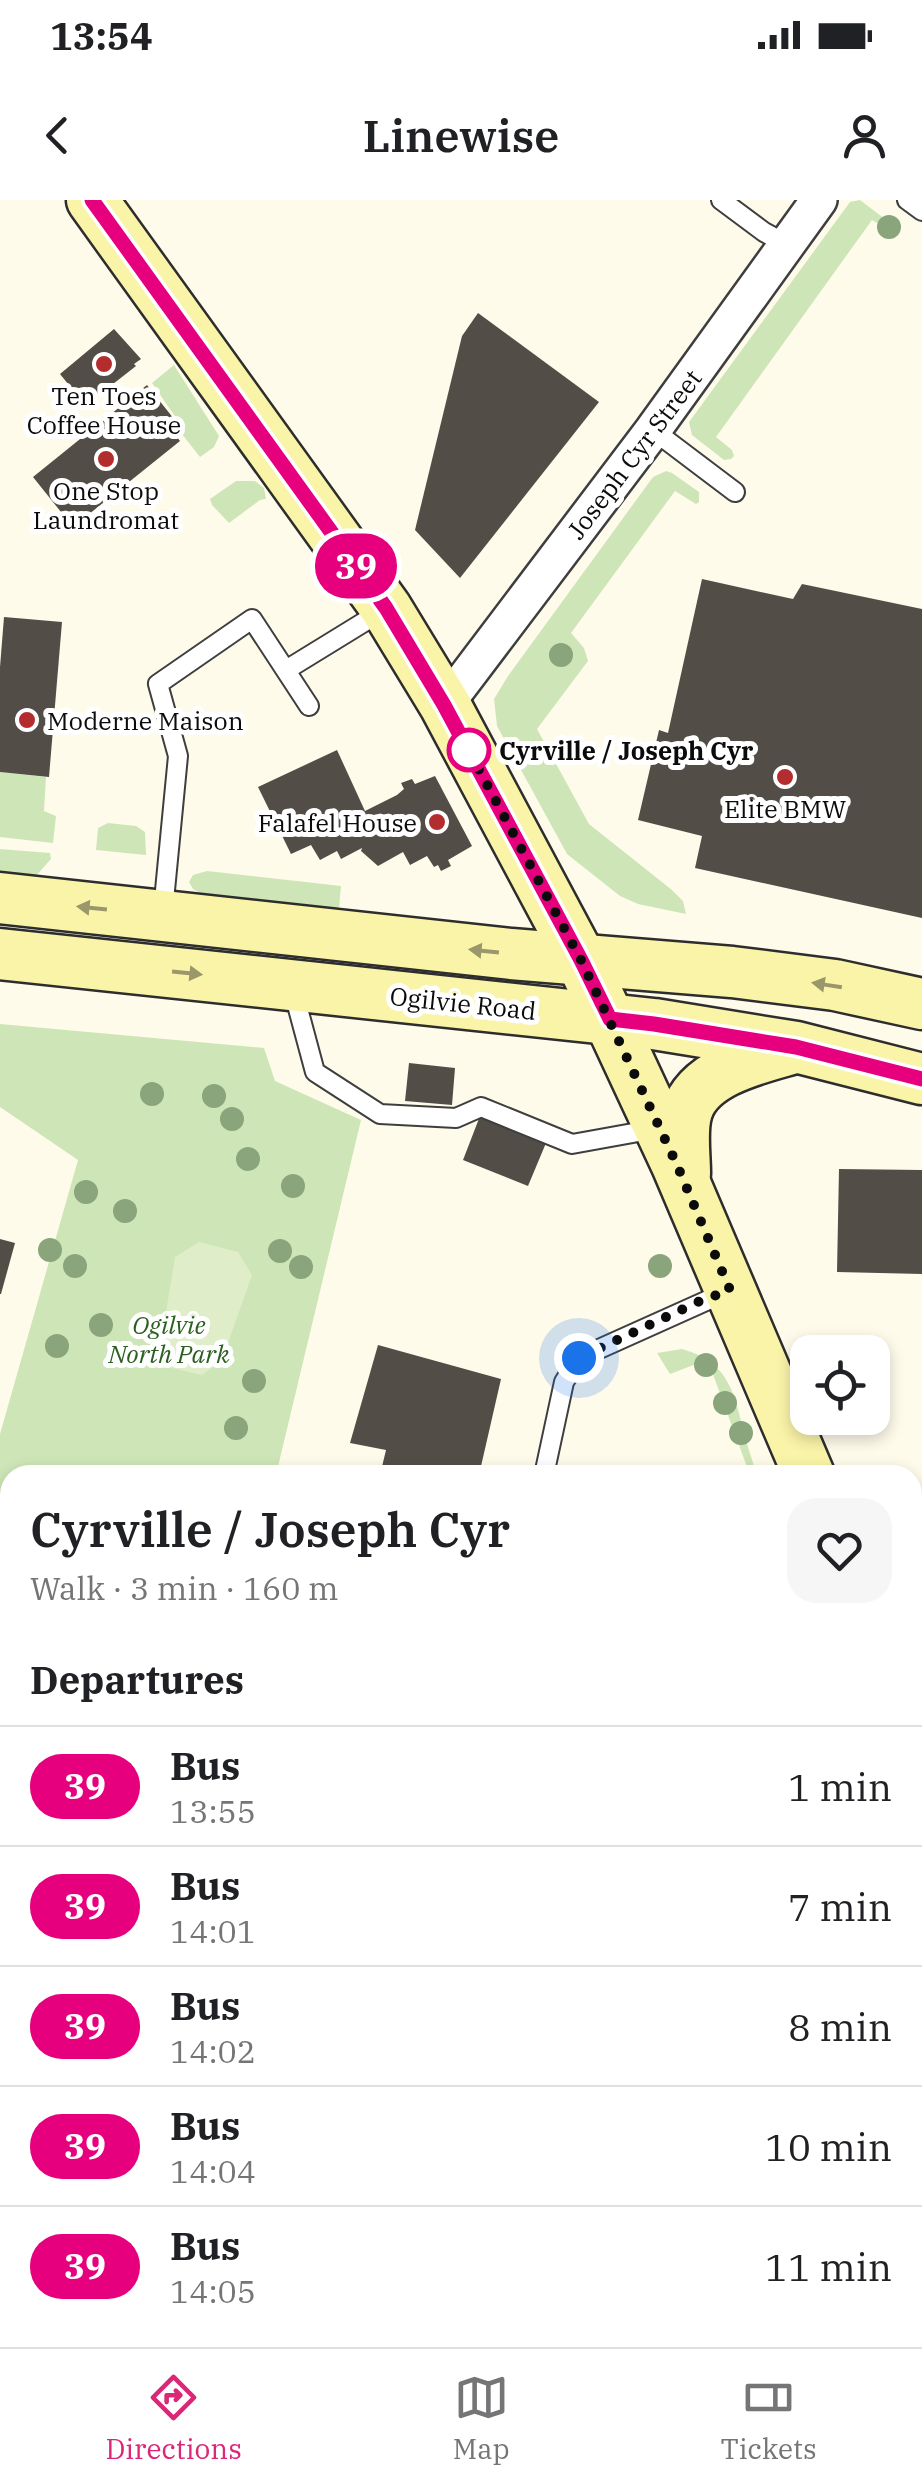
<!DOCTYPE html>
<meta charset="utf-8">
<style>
body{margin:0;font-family:"IBM Plex Serif",serif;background:#f6f6f6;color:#202124;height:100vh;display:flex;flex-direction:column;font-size:38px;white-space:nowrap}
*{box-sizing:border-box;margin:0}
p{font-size:32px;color:#757577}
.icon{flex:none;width:55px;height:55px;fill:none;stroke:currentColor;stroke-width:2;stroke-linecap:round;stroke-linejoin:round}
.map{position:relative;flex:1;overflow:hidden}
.sheet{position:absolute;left:0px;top:1265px;width:922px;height:882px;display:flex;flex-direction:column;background:#fff;border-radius:30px 30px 0 0;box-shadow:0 5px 15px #0003}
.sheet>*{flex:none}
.badge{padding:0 20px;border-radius:32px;font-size:35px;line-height:65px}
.tools{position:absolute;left:790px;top:1135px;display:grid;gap:20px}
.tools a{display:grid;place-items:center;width:100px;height:100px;border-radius:20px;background:#fff;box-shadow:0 5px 15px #0003;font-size:50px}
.you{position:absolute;width:50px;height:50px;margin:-25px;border:8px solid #fff;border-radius:50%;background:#1a73e8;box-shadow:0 0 0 15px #1a73e833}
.map>.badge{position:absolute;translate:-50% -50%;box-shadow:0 0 0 5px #fff}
h2{padding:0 30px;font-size:38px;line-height:90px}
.round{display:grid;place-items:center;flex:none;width:105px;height:105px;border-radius:30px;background:#f6f6f6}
.headline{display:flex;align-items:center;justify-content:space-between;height:170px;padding:0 30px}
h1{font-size:48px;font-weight:600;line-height:75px}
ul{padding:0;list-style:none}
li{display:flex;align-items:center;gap:30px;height:120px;padding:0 30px;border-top:2px solid #e0e0e0}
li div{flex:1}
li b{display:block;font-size:38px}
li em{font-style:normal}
li .badge{min-width:110px;font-weight:700;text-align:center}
.status{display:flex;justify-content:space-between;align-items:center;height:70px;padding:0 50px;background:#fff;direction:ltr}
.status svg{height:28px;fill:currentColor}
header{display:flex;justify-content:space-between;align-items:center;height:130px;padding:0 30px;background:#fff;font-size:45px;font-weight:600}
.menu{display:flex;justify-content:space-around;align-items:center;height:140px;border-top:2px solid #e0e0e0;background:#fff;font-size:28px;color:#757577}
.menu a{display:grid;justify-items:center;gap:5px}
.menu .on{color:#db2777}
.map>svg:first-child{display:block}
.green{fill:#cee6b7}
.pitch{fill:#dfedc8}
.building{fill:#534d48}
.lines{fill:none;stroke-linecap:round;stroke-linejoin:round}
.lane-casing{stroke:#3e3e3e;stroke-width:22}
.street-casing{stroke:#3e3e3e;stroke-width:40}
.secondary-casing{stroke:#2d2d2d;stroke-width:55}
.lane{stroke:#fff;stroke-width:18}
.street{stroke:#fff;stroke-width:35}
.secondary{stroke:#faf4a9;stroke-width:50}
.tree{fill:#8aa57b}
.oneway{fill:#9a976a}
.line-casing{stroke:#fff;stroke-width:22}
.line{stroke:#e6007e;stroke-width:15}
.walk{stroke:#0b0b0b;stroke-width:10;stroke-dasharray:0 18}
.poi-dot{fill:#b32c2e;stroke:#fff;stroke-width:4}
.stop-dot{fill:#fff;stroke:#e6007e;stroke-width:5}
.labels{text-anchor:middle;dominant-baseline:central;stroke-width:10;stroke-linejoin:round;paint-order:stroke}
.poi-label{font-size:25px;fill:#0b0b0b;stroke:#fff}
.street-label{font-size:25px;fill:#0b0b0b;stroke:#fff}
.stop-label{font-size:25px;font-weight:bold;fill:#0b0b0b;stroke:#fff;text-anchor:start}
.park-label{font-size:25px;font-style:italic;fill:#2b5f20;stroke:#fff}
</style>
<div class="status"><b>13:54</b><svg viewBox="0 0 49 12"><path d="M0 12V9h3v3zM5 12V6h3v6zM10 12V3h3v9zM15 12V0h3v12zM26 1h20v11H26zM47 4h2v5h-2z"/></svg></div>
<header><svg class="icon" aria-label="back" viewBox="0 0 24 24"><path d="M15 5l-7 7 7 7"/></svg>Linewise<svg class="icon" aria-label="person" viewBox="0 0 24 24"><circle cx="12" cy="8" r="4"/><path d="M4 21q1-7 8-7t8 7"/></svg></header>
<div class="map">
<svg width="922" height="2147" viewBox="0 0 922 2147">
<rect width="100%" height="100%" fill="#fefbeb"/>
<g class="green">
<polygon points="860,0 898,29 895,34 872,20 716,237 732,250 734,256 731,259 724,260 692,235 689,222 850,2"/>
<polygon points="174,165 219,236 214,247 200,257 178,229 181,225 152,183"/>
<polygon points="666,271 672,273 699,292 699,302 696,304 675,291 571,433 584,448 588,461 537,529 589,624 672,690 683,701 686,714 638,704 620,696 567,654 497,526 494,499 508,476 653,277"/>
<polygon points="236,281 255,281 264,288 266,299 260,300 229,323 212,305 210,299"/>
<polygon points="0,572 46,577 44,611 56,616 53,643 0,637"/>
<polygon points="108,623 136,626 145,632 146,655 96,650 98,628"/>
<polygon points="0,649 50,653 51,659 34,678 0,673"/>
<polygon points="207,671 341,686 339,708 200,693 193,689 189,682 193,675"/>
<polygon points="0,824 264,848 275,881 361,920 276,1275 10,1275 10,1745 0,1742 0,1234 78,960 0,907"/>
<path d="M682,1149C730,1162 734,1194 745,1236C748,1249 753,1262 757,1275H750L711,1169L704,1161L670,1174L657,1153Z"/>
</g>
<polygon class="pitch" points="199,1042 238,1052 252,1075 222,1160 202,1175 168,1167 160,1149 175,1057"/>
<g class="building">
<polygon points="478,113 599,202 460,378 415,330 462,136"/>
<polygon points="114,129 141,159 134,164 136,166 99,195 94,189 81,200 60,174"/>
<polygon points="147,185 174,219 167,224 180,241 73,327 33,277"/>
<polygon points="702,379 793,399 802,384 922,409 922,718 695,668 702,636 638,620 659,530 668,533"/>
<polygon points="4,417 62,422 49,577 0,572 0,467"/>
<polygon points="337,550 365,611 397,595 404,589 401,583 412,579 415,584 435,576 472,646 448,660 451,666 441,671 438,665 434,667 427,656 410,665 403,652 378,666 361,651 362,648 341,659 337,651 320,660 311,645 291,654 258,587"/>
<polygon points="409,863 455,868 452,905 405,901"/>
<polygon points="480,916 546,943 528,986 463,960"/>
<polygon points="839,969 922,970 922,1074 837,1072"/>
<polygon points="0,1039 15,1043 1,1094 0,1094"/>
<polygon points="378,1145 501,1179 479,1275 380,1275 386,1250 350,1243"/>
<polygon points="922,1811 922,1902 912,1905 912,1814"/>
<polygon points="912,1998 922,2000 922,2147 814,2147 816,2138 912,2138"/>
<polygon points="134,2138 382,2138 414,2146 132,2147"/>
</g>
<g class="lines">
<g class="lane-casing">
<g id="lane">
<polyline points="721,0 764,32 788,45"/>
<polyline points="907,0 922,11"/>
<polyline points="653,230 735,292"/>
<polyline points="286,470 382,411"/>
<polyline points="163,711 178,556 158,484 252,419 309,506"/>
<polyline points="293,790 315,872 380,914 456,918 481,907 572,944 655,929"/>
<polyline points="772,1179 808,1181"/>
<polyline points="872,1184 876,1185"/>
<polyline points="544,1275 564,1182 579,1158 726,1092"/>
<polyline points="912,1351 922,1355"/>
<polyline points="0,1942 10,1939"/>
<polyline points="492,2138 511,2147"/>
<polyline points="102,2147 104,2138"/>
<polyline points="754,2147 756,2138"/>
</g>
</g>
<g class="street-casing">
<polyline id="street" points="445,505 653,230 819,0"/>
</g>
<g class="secondary-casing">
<g id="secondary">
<polyline points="92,0 386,408 445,505 581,760 609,819 677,965 809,1275"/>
<polyline points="0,698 511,754 732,772 835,785 922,804"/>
<polyline points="0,754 654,824 796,847 922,879"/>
<path d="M685,974C685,954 681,929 687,911C699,872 756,859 791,849"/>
<polyline points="912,1510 922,1529"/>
</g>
</g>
<use href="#lane" class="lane"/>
<use href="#street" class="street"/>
<use href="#secondary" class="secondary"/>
</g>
<g class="tree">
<circle cx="889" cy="27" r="12"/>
<circle cx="561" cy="455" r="12"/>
<circle cx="152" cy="894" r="12"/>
<circle cx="214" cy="896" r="12"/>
<circle cx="232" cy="919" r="12"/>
<circle cx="248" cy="959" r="12"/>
<circle cx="293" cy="986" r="12"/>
<circle cx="86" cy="992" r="12"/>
<circle cx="125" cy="1011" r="12"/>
<circle cx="50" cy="1050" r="12"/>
<circle cx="280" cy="1051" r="12"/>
<circle cx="75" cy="1066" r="12"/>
<circle cx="660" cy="1066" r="12"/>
<circle cx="301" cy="1067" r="12"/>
<circle cx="101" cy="1125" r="12"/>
<circle cx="57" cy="1146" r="12"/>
<circle cx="706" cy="1165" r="12"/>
<circle cx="254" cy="1181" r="12"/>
<circle cx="725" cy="1203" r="12"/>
<circle cx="236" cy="1228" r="12"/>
<circle cx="741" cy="1233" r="12"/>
</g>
<defs><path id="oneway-solid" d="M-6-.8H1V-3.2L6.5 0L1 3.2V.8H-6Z" transform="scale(2.5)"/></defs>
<g class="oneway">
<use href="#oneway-solid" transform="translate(92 708) rotate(-174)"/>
<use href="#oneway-solid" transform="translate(484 751) rotate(-174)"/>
<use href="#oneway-solid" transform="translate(187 773) rotate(6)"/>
<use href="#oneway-solid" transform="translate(827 785) rotate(-171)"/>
</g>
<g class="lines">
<g class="line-casing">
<polyline id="line" points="92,0 386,408 444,505 581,760 610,819 654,824 796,847 922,879"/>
</g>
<use href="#line" class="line"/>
<polyline class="walk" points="469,550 461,536 581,760 677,965 730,1090 698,1102 579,1158"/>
</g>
<g class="poi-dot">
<circle cx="104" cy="164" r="10"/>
<circle cx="106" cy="259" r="10"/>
<circle cx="27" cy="520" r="10"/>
<circle cx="785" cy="577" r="10"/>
<circle cx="437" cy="622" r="10"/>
</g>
<circle class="stop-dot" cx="469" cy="550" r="20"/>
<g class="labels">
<g class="poi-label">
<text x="104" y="195">Ten Toes<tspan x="104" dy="29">Coffee House</tspan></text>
<text x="106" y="290">One Stop<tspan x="106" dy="29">Laundromat</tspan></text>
<text x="47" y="520" text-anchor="start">Moderne Maison</text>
<text x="785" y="608">Elite BMW</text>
<text x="417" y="622" text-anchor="end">Falafel House</text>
</g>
<g class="street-label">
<text transform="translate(634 254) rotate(-53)">Joseph Cyr Street</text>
<text transform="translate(463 803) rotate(6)">Ogilvie Road</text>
</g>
<g class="stop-label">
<text x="499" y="550">Cyrville / Joseph Cyr</text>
</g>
<g class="park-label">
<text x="169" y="1124">Ogilvie<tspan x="169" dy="29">North Park</tspan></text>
</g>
</g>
</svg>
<div class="tools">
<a><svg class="icon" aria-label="locate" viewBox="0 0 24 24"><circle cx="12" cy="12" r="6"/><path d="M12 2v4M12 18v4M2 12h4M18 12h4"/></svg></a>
</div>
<div class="you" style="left:579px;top:1158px"></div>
<b class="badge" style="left:356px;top:366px;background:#e6007e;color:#fff">39</b>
<section class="sheet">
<div class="headline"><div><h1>Cyrville / Joseph Cyr</h1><p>Walk · 3 min · 160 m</p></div><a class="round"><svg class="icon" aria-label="heart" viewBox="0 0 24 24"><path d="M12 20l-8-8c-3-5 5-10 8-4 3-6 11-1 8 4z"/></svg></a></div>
<h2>Departures</h2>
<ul>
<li><span class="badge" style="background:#e6007e;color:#fff">39</span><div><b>Bus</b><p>13:55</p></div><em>1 min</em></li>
<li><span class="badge" style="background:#e6007e;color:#fff">39</span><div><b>Bus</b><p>14:01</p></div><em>7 min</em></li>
<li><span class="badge" style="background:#e6007e;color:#fff">39</span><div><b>Bus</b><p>14:02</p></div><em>8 min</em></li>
<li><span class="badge" style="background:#e6007e;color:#fff">39</span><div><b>Bus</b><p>14:04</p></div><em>10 min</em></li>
<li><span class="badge" style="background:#e6007e;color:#fff">39</span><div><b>Bus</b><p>14:05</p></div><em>11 min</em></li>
</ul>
</section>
</div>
<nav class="menu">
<a class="on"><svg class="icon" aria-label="directions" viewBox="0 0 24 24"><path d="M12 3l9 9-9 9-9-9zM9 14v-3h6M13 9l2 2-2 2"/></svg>Directions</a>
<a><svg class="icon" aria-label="map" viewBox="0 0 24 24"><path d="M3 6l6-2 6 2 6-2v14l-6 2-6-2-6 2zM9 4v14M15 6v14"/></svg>Map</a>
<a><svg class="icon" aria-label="tickets" viewBox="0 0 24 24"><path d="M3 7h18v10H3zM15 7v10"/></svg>Tickets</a>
</nav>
